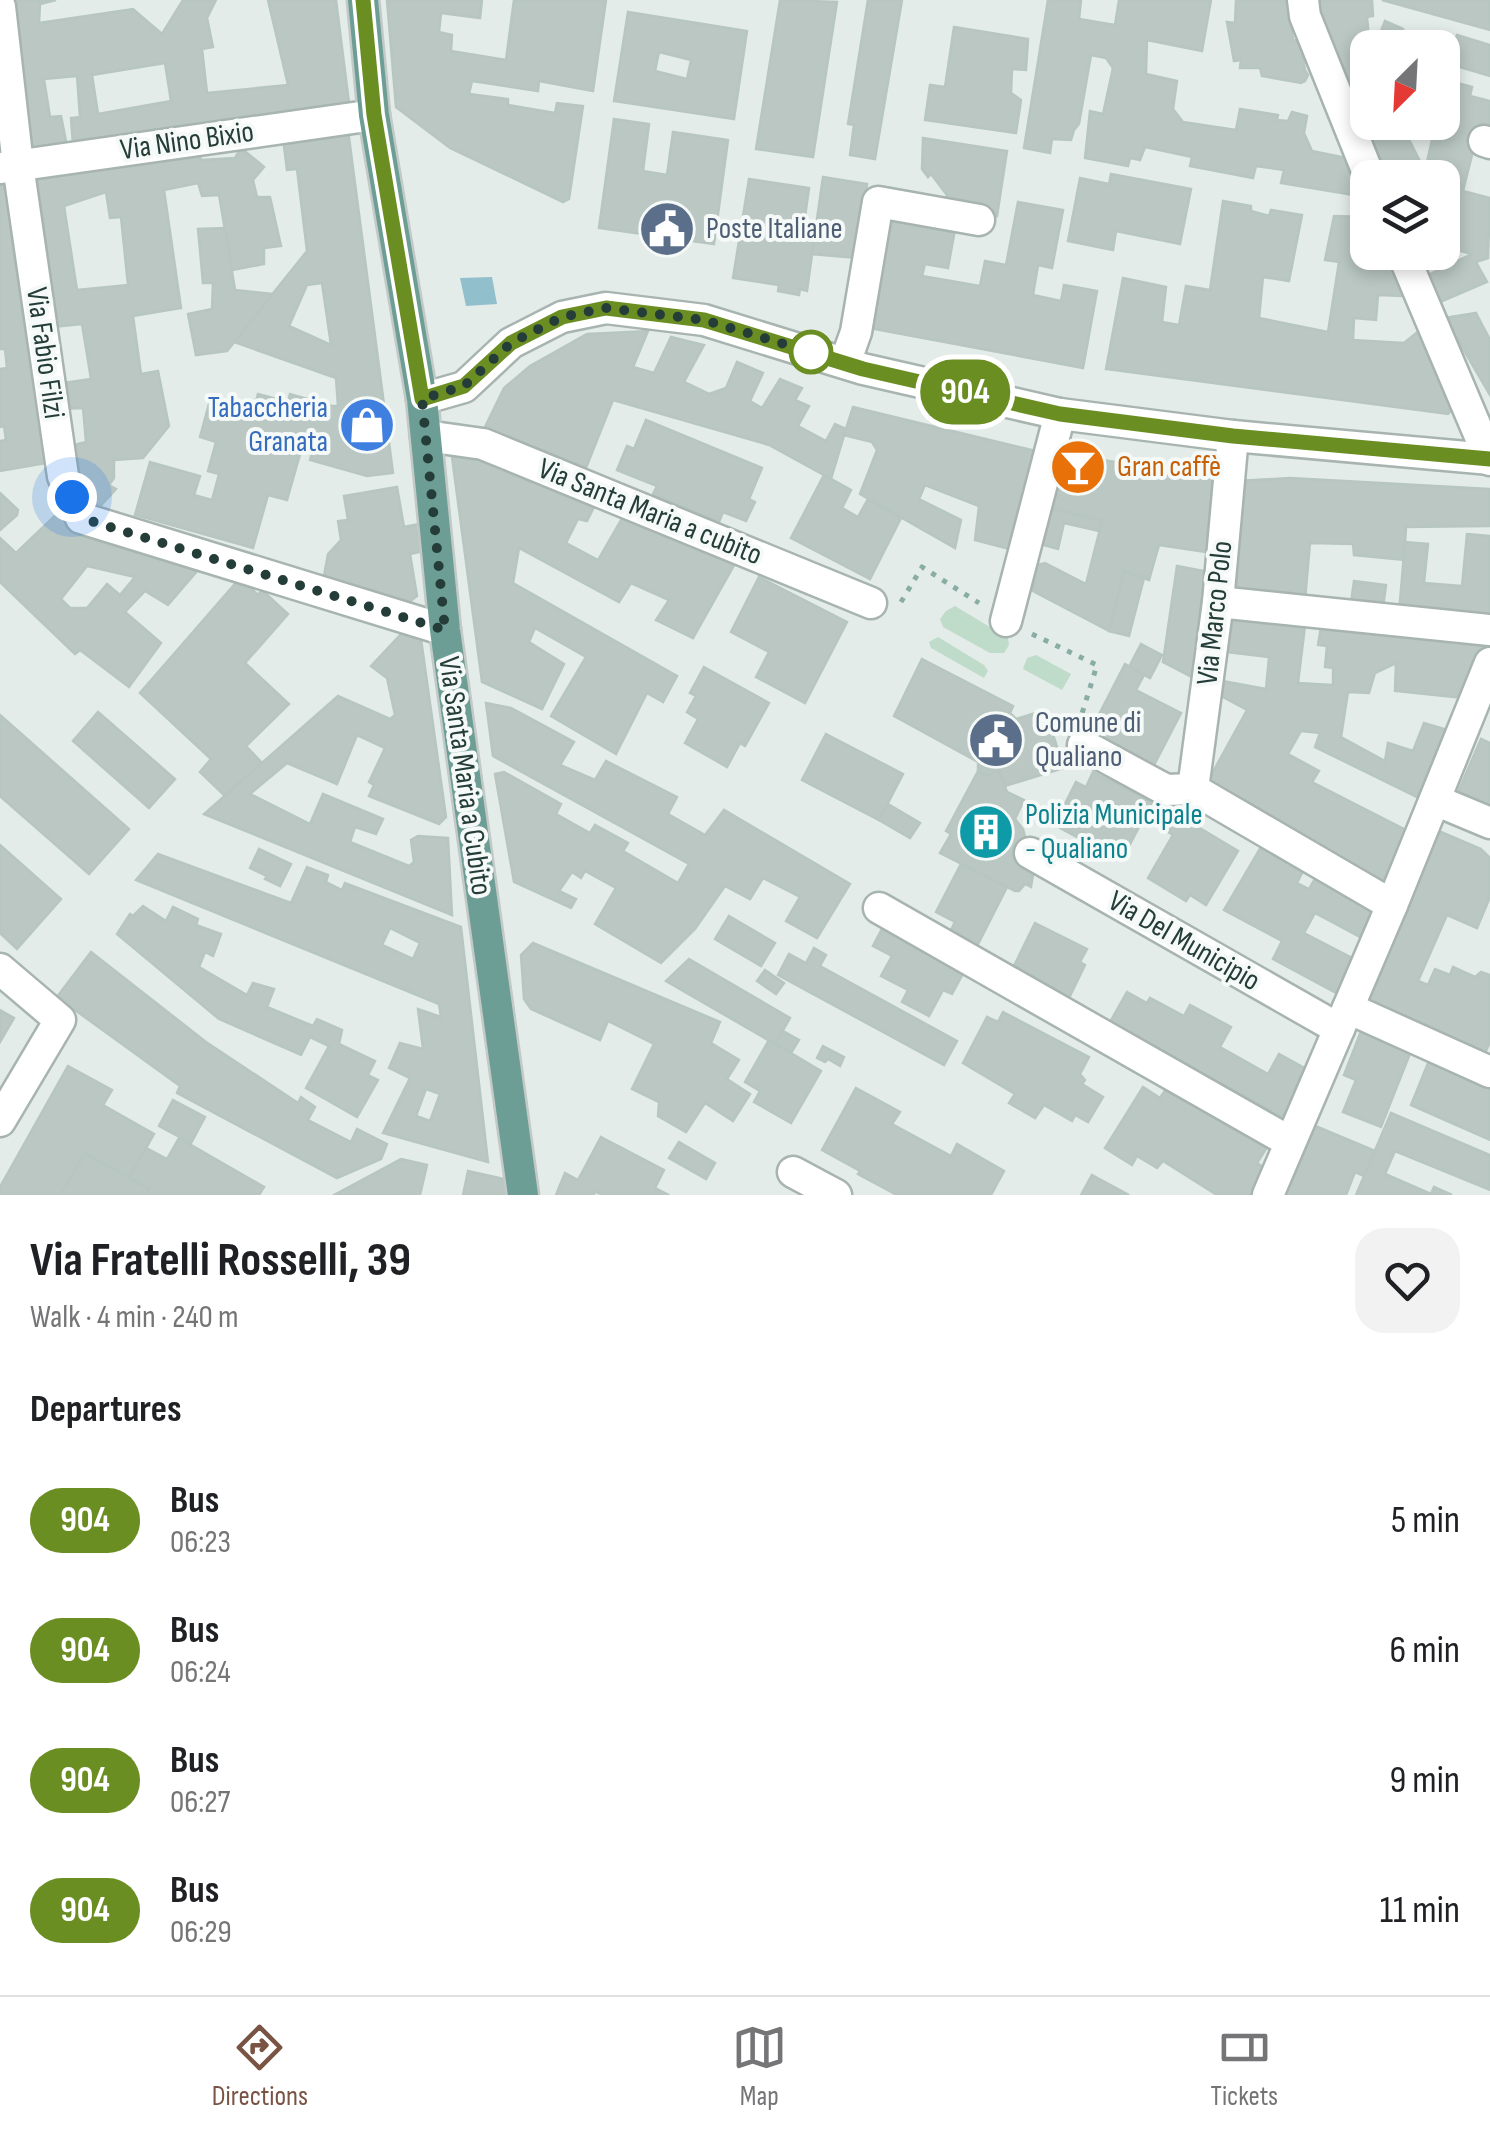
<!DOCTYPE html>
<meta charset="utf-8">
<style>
body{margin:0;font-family:"Sofia Sans Condensed",sans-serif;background:#f2f2f2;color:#202124;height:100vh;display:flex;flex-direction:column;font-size:38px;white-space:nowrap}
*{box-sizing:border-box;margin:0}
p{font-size:32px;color:#757577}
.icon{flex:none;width:55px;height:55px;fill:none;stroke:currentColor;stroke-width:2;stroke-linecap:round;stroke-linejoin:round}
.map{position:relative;height:1195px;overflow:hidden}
.sheet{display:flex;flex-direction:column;background:#fff;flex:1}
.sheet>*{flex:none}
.badge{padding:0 20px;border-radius:32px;font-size:35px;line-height:65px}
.needle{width:65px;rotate:204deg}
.tools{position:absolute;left:1350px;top:30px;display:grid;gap:20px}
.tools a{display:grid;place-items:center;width:110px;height:110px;border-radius:20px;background:#fff;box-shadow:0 5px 15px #0003;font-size:50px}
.you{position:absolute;width:50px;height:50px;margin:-25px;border:8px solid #fff;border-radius:50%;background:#1a73e8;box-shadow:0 0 0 15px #1a73e833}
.map>.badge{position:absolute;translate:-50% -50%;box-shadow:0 0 0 5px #fff}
h2{padding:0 30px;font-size:38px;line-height:90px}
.round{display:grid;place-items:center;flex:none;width:105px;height:105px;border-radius:30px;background:#f2f2f2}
.overview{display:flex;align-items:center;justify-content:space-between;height:170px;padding:0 30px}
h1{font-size:48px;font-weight:700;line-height:75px}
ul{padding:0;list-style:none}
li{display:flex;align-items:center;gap:30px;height:130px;padding:0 30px}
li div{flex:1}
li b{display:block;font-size:38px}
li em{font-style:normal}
li .badge{min-width:110px;font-weight:700;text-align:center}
.tabs{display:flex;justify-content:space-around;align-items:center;height:140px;border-top:2px solid #e0e0e0;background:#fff;font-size:28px;color:#757577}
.tabs a{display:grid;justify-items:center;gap:5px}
.tabs .on{color:#795343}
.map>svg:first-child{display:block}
.green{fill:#bfdbc9}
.water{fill:#92bfcc}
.building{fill:#bac7c3;stroke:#b7c6c1;stroke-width:2.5;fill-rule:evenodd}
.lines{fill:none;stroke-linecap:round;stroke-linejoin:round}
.minor-casing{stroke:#a7b4b0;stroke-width:35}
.major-casing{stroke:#c2c9c7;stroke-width:35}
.path{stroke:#88ada4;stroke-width:5;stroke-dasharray:5 8;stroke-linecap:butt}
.minor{stroke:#fff;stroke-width:30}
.major{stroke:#6d9e95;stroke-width:30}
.line-casing{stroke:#fff;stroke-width:22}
.line{stroke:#6b8e23;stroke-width:15}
.walk{stroke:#253d38;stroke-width:10;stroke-dasharray:0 18}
.stop-dot{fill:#fff;stroke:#6b8e23;stroke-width:5}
.labels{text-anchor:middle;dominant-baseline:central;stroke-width:8;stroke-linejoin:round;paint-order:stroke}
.street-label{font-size:30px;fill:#253d38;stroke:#f5f9f7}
.service-label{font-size:30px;fill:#4e5e75;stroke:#f5f9f7;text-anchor:start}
.shop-label{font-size:30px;fill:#366cbe;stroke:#f5f9f7;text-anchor:end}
.food-label{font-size:30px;fill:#c56008;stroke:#f5f9f7;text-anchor:start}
.culture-label{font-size:30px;fill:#0d838f;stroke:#f5f9f7;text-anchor:start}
</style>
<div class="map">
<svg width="1490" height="1195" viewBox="0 0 1490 1195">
<rect width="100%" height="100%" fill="#e4ece9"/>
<g class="green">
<polygon points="955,606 1008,638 1009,645 1004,653 990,653 943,627 940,619 946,611"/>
<polygon points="938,637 984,665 988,671 984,678 931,648 929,642"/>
<polygon points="1036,655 1071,674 1062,690 1023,669 1027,658"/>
</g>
<polygon class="water" points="492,277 497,304 466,306 460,278"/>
<g class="building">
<path d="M5,0H56L40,4L39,23L133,9L162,34L183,0H216L207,18L213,47L202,49L207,93L288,85L268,0H336L350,111L73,144L71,118L80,117L77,76L44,79L50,117L61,116L67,146L27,154ZM165,63L171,101L98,114L92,75Z"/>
<polygon points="387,0 482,0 480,18 441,13 439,32 452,35 451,51 506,60 514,0 606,0 593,91 539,81 538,91 472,81 469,94 508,99 508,105 555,113 557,103 583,106 569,199 563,202 450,148 396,107"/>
<polygon points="780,0 837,2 813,157 756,149"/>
<polygon points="868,0 902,0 875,159 850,155 854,125 848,124"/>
<polygon points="1048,0 1081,0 1079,19 1115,25 1119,0 1211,0 1202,51 1147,40 1146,74 1177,81 1173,109 1183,122 1236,130 1240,109 1278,115 1277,120 1288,121 1292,112 1307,116 1304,133 1312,151 1347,158 1363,186 1353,195 1281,183 1284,170 1256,166 1253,178 1190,166 1192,157 1145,147 1140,160 1130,158 1128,166 1085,158 1090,111 1103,114 1113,68 1106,58 1091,55 1079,124 1074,130 1071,140 1052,139 1050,153 1024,148"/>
<polygon points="1236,0 1289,0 1293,40 1300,41 1305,70 1308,75 1305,81 1301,83 1262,76 1260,68 1240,68 1241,60 1234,61 1227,22 1235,23"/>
<polygon points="1315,0 1372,0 1373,16 1367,17 1370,48 1368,48 1368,122 1400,122 1425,171 1436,122 1442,122 1442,79 1472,87 1470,96 1490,101 1490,131 1479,127 1463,191 1490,198 1488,258 1476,262 1487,282 1438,303 1422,278 1472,254 1442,246 1442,178 1383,178"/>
<polygon points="1382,0 1490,0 1490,30"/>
<path d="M628,12L747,31L734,119L614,101ZM659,52L691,60L687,79L655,71Z"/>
<polygon points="1385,21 1403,29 1397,44 1379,36"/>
<polygon points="954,27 1028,39 1026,70 1012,69 1011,93 1021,100 1016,133 925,120 930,85 945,87"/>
<polygon points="1457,35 1490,45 1490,76 1449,64"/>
<polygon points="614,119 649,124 643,171 667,175 673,132 728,140 714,244 599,228"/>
<path d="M348,130L393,473L367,476L310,460L316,441L305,437L287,500L268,495L253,548L135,515L150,462L200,476L194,495L212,500L219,474L208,471L216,442L200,437L209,404L252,415L258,394L288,402L290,394L332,406H338L336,378L234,342L307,251L297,169L287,170L283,138ZM322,283L331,345L289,326L307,285Z"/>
<polygon points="923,138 1007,151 997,216 945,208 947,195 931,174 928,177 922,169"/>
<path d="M241,148L264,167L253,180L257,197H270L281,246L264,248V264L232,270L219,195L202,196L198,183L164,190L181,308L133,316L141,374L158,371L169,426L143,458L114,460V478L109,485L116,489L93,514L62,448L86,442L83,408L60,409L56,384L91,379L82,324L54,327L28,173L198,149L201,160L235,158ZM106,192L110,218L121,217L128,285L77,290L64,206Z"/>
<polygon points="1111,174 1191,189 1180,244 1116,231 1113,250 1068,241 1080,178 1109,184"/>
<polygon points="823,177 867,184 856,258 812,254"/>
<polygon points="749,179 809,188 802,238 814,240 807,291 800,289 799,295 778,291 779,285 733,278"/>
<polygon points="11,181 52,462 0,471 0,441 6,440 4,426 0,427 0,369 7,368 5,349 0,349 0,183"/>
<polygon points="1223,201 1251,206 1251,211 1269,216 1271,210 1302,215 1289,281 1263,277 1259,318 1328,332 1339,262 1325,260 1334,216 1368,217 1368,252 1393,252 1407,279 1403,296 1378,295 1376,320 1354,318 1353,340 1404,343 1425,326 1461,398 1448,414 1106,369 1123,278 1166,287 1162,322 1179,325 1186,286 1210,290"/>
<polygon points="1018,202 1063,210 1052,268 1038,265 1033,295 1061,301 1064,285 1097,291 1083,368 864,327 886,211 956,224 948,268 925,264 922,276 980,286 985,261 1006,265"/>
<polygon points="225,228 235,290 273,294 227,351 196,355 188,314 212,309 213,283 203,283 198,229"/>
<polygon points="1476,313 1490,340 1490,395 1445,318"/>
<polygon points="648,331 633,367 654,373 671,337 704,345 684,382 709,394 726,388 737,362 763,373 750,401 762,408 780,379 802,388 795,400 809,406 798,426 826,441 835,424 846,429 831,479 769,445 613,400 586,468 484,429 504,388 530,366 587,334"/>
<polygon points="853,407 1040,452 1017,551 975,540 979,506 925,485 919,499 961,520 955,548 860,494 877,450 872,442 844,435"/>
<polygon points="646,420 762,468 749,499 755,502 746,521 723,512 719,522 653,494 657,486 617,470 627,446 634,449"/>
<polygon points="471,453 598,499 587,521 578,519 566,543 598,560 628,508 741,553 693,638 656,620 669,600 631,583 619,602 519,548 513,583 677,676 663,702 647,693 616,754 551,716 586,657 535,628 529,642 564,664 542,709 482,682 452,457"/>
<polygon points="1062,454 1224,478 1213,553 1159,545 1149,580 1124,571 1109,631 1033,591 1037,565 1045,563 1086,584 1102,521 1050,508"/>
<polygon points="824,475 851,490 842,508 858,517 868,499 901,518 870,579 791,538"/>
<polygon points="1290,478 1490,489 1490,526 1406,527 1404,560 1354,555 1353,544 1310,543 1305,600 1230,597 1237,481"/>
<polygon points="397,487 404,527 419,524 424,551 410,554 417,596 405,605 323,581 328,554 341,540 338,521 348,520 344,496"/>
<polygon points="0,493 18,510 17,515 0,530"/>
<polygon points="1048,508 1102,521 1099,531 1064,523 1058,549 1040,544"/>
<path d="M62,509L204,563L168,605L145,591L125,612L161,643L129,687L80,650L75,654L0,582V538L16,553ZM87,566L135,577L120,595L107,584L87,608H70L61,599Z"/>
<polygon points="1467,534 1490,536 1490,621 1399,613 1405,542 1428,544 1424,583 1462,586"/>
<polygon points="1177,566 1209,572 1199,672 1193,670 1190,676 1163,662"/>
<polygon points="1124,571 1144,578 1129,636 1109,631"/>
<polygon points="759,577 847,622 805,703 756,677 769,652 731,632"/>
<polygon points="240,578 258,595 262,590 288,614 245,663 289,704 246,746 262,763 225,796 200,772 211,759 140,693"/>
<polygon points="1354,581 1386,585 1383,607 1351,603"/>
<polygon points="1221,611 1306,618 1298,683 1333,685 1333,668 1325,667 1327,646 1318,645 1321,627 1480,637 1488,645 1473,684 1463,698 1395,691 1396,663 1375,673 1369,693 1348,692 1341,737 1385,761 1388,743 1413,751 1424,723 1451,731 1423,800 1315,747 1320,733 1301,731 1288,754 1319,771 1312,782 1408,831 1386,892 1208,781 1247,710 1214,692 1217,680 1266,689 1269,657 1217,651"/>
<polygon points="403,632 420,632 446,817 439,824 369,796 374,785 369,782 385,748 357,735 337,784 287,763 250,794 310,824 323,794 383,819 376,834 355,827 350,842 409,866 414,862 411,840 418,836 448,838 452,915 204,814 338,696 390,719 395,715 387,678 371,666"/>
<polygon points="1141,644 1162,655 1150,678 1129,667"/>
<polygon points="922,659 1013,706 1010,713 1016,719 1045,710 1064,768 1005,786 999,771 985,776 978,771 978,762 894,716"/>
<polygon points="1125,664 1144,675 1136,690 1181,713 1153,767 1089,734"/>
<polygon points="704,667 769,703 745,746 740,743 727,767 685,743 698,719 687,712 696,696 690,693"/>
<polygon points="486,703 511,708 574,742 560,765 595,780 606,761 677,797 668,814 705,835 724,810 850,884 817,938 786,921 800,897 763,878 750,899 725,886 695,929 661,963 595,924 616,888 585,871 581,878 572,872 559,891 576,899 571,908 514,882 495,774 504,772 561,804 556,814 590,833 595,825 628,843 623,851 678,883 689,864 493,756"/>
<polygon points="98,712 175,779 149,808 73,741"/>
<polygon points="0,715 129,829 89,874 0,796"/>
<polygon points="826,734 903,774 879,820 802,780"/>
<polygon points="1481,739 1490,743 1490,806 1458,792"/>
<polygon points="978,771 985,776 999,771 1007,792 1024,800 1015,819 1023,829 1026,841 1016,859 1030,870 1033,875 1031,887 1025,884 1019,891 1015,891 940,853 951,834 946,831"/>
<polygon points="1093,772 1152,802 1128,848 1120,844 1112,860 1082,845 1084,841 1060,828 1058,818 1076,782 1086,787"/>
<polygon points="888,804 920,823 910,838 879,820"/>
<polygon points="1178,815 1238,851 1206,905 1190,895 1186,901 1148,878 1173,835 1168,832"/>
<polygon points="1441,832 1481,849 1490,858 1490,897 1477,928 1447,915 1418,981 1428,985 1435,969 1450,975 1453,967 1475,977 1481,972 1490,975 1490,1042 1485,1053 1363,1001 1434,834"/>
<polygon points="0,845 61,899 17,949 0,933"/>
<polygon points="1261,847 1303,871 1297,883 1309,889 1315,879 1326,878 1381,908 1364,939 1315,913 1304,933 1358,961 1340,995 1273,959 1282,941 1224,910"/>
<polygon points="259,849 291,864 280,886 265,879 267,876 250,868"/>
<path d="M158,854L291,903L307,867L328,875L326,882L342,890L345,883L461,927L488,1162L383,1133L410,1078L389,1068L400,1043L423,1049L418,1009L441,1017L439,1004L136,880ZM390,928L420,943L413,959L382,945ZM426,1089L440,1094L430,1121L416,1116Z"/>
<polygon points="961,864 1007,887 976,948 949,934 955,922 936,912"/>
<polygon points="143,906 166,921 173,907 198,919 196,925 221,934 213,956 205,952 199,967 247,995 253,983 274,989 267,1007 313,1026 317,1019 342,1030 339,1044 375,1061 368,1075 378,1080 357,1117 306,1088 329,1046 310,1037 301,1055 219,1019 117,934 130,914 133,916"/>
<polygon points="729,916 775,943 761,966 715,939"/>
<polygon points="1035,923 1087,949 1080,962 1085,965 1069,998 1012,970"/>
<polygon points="884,925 966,968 952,994 943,990 929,1016 902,1002 908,990 881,976 892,956 873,946"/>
<polygon points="533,943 720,1022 711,1043 739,1060 727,1079 750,1094 733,1121 705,1103 686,1132 658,1116 659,1102 632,1089 654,1044 608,1021 600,1040 531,1009 524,999 521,955"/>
<polygon points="814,948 826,955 820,966 957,1041 944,1065 778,975 789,954 806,963"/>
<polygon points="91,952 206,1042 298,1103 301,1097 315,1107 308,1120 351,1142 357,1129 387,1144 381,1159 337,1178 177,1093 180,1086 57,997"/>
<polygon points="689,959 790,1018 775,1044 666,981"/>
<polygon points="765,970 784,983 776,994 757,981"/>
<polygon points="1127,992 1147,1003 1150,998 1184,1016 1190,1005 1231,1027 1220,1047 1268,1074 1279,1054 1308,1070 1283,1117 1109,1024"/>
<polygon points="0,1010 14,1018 0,1042"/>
<polygon points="1003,1012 1089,1057 1080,1074 1085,1080 1082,1084 1103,1097 1088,1122 1075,1115 1072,1121 1044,1105 1035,1118 1009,1103 1015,1094 963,1063 987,1017 998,1022"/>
<polygon points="1363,1026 1413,1046 1381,1127 1343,1112 1356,1080 1344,1075"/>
<polygon points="783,1031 799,1040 791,1053 775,1044"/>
<polygon points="769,1040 821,1071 791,1123 754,1102 760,1091 745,1082"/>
<polygon points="823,1046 844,1057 840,1066 828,1059 825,1062 817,1058"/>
<polygon points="1433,1051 1490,1076 1490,1140 1411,1105"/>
<polygon points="68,1066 112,1090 103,1105 154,1134 129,1178 85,1153 61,1195 0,1195 0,1187"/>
<polygon points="1180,1084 1271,1141 1257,1163 1266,1169 1250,1195 1217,1195 1163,1161 1157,1168 1137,1156 1132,1165 1105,1148 1143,1087 1160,1098 1166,1089 1173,1094"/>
<polygon points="856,1088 900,1112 892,1124 951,1156 957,1144 1004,1171 991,1195 897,1195 858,1174 860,1171 822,1150"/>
<polygon points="173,1100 205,1117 191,1143 159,1126"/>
<polygon points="1391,1113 1490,1155 1490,1190 1395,1151 1385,1174 1431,1194 1434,1187 1452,1195 1356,1195"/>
<polygon points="1313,1125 1375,1151 1364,1176 1355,1172 1346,1195 1284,1195"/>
<polygon points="601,1137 664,1170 655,1188 669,1195 603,1195 594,1191 594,1195 556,1195 565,1173 578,1180"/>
<polygon points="179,1138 264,1187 259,1195 145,1195 149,1189 129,1178 146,1148 167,1159"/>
<polygon points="679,1142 715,1163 706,1179 669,1158"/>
<polygon points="85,1153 149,1189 145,1195 61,1195"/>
<polygon points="401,1159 427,1165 420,1195 336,1194"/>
<polygon points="468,1171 504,1179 507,1195 463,1195"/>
<polygon points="1092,1175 1129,1195 1081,1195"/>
</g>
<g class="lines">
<g class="minor-casing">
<g id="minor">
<polyline points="1303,0 1305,16 1370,178"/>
<polyline points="0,7 18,165 63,476 81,518 445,630"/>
<polyline points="1484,141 1490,143"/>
<polyline points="1,168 374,115"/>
<polyline points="1402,252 1490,460"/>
<polyline points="845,363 856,332 878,202 979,220"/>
<polyline points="422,399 464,387 511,343 562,317 606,308 704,320 863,369 1060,414 1233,436 1490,459"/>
<polyline points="426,436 483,444 871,603"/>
<polyline points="1218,602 1490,630"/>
<polyline points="1006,621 1060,414"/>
<polyline points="1083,745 1166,790 1193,789"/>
<polyline points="1193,789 1218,602 1233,436"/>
<polyline points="1193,789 1392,905"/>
<polyline points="1435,800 1490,823"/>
<polyline points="1030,853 1339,1029"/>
<polyline points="879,908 1290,1142"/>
<polyline points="0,969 60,1020 0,1121"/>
<polyline points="1348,1008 1490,1072"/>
<polyline points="793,1172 836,1195"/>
<polyline points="1268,1195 1392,905 1490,663"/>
</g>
</g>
<g class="major-casing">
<polyline id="major" points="363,0 374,115 422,399 445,630 523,1195"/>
</g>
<g class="path">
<polyline points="901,602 922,567 979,603"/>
<polyline points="1032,634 1097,665 1080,720"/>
</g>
<use href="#minor" class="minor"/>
<use href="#major" class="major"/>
</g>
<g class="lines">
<g class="line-casing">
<polyline id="line" points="363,0 374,115 422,399 464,386 511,343 562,317 606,308 704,320 863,369 1060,414 1233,436 1490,459"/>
</g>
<use href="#line" class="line"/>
<polyline class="walk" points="72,497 81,518 445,630 422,399 464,386 511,343 562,317 606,308 704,320 811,352"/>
</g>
<defs>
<g id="civic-disc" transform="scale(2.875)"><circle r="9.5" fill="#5c6f8a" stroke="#f5f9f7"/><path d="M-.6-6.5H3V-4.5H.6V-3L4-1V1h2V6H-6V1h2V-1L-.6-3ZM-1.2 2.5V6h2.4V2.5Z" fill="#fff"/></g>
<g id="shop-disc" transform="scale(2.875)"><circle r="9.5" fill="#3f7fe0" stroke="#f5f9f7"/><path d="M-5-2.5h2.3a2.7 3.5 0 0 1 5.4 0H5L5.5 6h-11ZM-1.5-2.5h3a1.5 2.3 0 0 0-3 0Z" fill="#fff"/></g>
<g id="bar-disc" transform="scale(2.875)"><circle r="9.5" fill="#e8710a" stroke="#f5f9f7"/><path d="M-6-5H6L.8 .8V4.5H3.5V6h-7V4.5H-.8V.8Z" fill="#fff"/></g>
<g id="building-disc" transform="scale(2.875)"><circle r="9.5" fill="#0f9aa8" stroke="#f5f9f7"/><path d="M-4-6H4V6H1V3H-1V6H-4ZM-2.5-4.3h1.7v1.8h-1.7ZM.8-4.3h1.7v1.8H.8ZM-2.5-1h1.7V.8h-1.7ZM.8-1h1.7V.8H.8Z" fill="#fff"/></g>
</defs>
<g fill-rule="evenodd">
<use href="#civic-disc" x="667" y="229"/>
<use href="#shop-disc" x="367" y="425"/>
<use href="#bar-disc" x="1078" y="467"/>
<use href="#civic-disc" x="996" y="740"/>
<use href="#building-disc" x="986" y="832"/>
</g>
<circle class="stop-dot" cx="811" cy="352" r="20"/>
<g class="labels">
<g class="street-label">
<text transform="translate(187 141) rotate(-8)">Via Nino Bixio</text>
<text transform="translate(45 353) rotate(82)">Via Fabio Filzi</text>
<text transform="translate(650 512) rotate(22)">Via Santa Maria a cubito</text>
<text transform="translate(1215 613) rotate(-84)">Via Marco Polo</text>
<text transform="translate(465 776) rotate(82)">Via Santa Maria a Cubito</text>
<text transform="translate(1184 941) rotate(30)">Via Del Municipio</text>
</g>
<g class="service-label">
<text x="706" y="229">Poste Italiane</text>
<text x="1035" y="723">Comune di<tspan x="1035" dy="34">Qualiano</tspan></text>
</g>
<g class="shop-label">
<text x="328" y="408">Tabaccheria<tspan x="328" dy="34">Granata</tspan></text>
</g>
<g class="food-label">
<text x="1117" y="467">Gran caffè</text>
</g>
<g class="culture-label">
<text x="1025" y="815">Polizia Municipale<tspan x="1025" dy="34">- Qualiano</tspan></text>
</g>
</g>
</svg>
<div class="tools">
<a><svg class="needle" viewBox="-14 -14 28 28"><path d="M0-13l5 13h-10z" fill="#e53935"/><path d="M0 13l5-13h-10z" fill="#757577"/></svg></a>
<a><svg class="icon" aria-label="layers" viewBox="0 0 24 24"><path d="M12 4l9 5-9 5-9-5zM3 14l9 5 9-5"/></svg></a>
</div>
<div class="you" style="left:72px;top:497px"></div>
<b class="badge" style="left:965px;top:392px;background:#6b8e23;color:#fff">904</b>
</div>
<section class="sheet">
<div class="overview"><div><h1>Via Fratelli Rosselli, 39</h1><p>Walk · 4 min · 240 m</p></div><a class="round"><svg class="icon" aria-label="heart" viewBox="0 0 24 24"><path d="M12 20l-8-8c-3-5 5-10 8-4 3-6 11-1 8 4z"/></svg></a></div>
<h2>Departures</h2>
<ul>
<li><span class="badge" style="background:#6b8e23;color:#fff">904</span><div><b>Bus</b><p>06:23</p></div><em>5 min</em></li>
<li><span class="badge" style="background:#6b8e23;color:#fff">904</span><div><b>Bus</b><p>06:24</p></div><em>6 min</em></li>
<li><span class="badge" style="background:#6b8e23;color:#fff">904</span><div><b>Bus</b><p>06:27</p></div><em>9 min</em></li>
<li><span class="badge" style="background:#6b8e23;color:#fff">904</span><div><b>Bus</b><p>06:29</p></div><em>11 min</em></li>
</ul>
</section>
<nav class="tabs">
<a class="on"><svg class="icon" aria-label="directions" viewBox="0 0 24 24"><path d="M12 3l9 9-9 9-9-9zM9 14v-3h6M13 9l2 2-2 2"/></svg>Directions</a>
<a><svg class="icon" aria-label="map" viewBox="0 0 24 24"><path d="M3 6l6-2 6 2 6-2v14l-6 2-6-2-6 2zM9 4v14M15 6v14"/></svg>Map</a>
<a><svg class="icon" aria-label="tickets" viewBox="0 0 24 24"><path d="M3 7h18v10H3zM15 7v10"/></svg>Tickets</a>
</nav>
